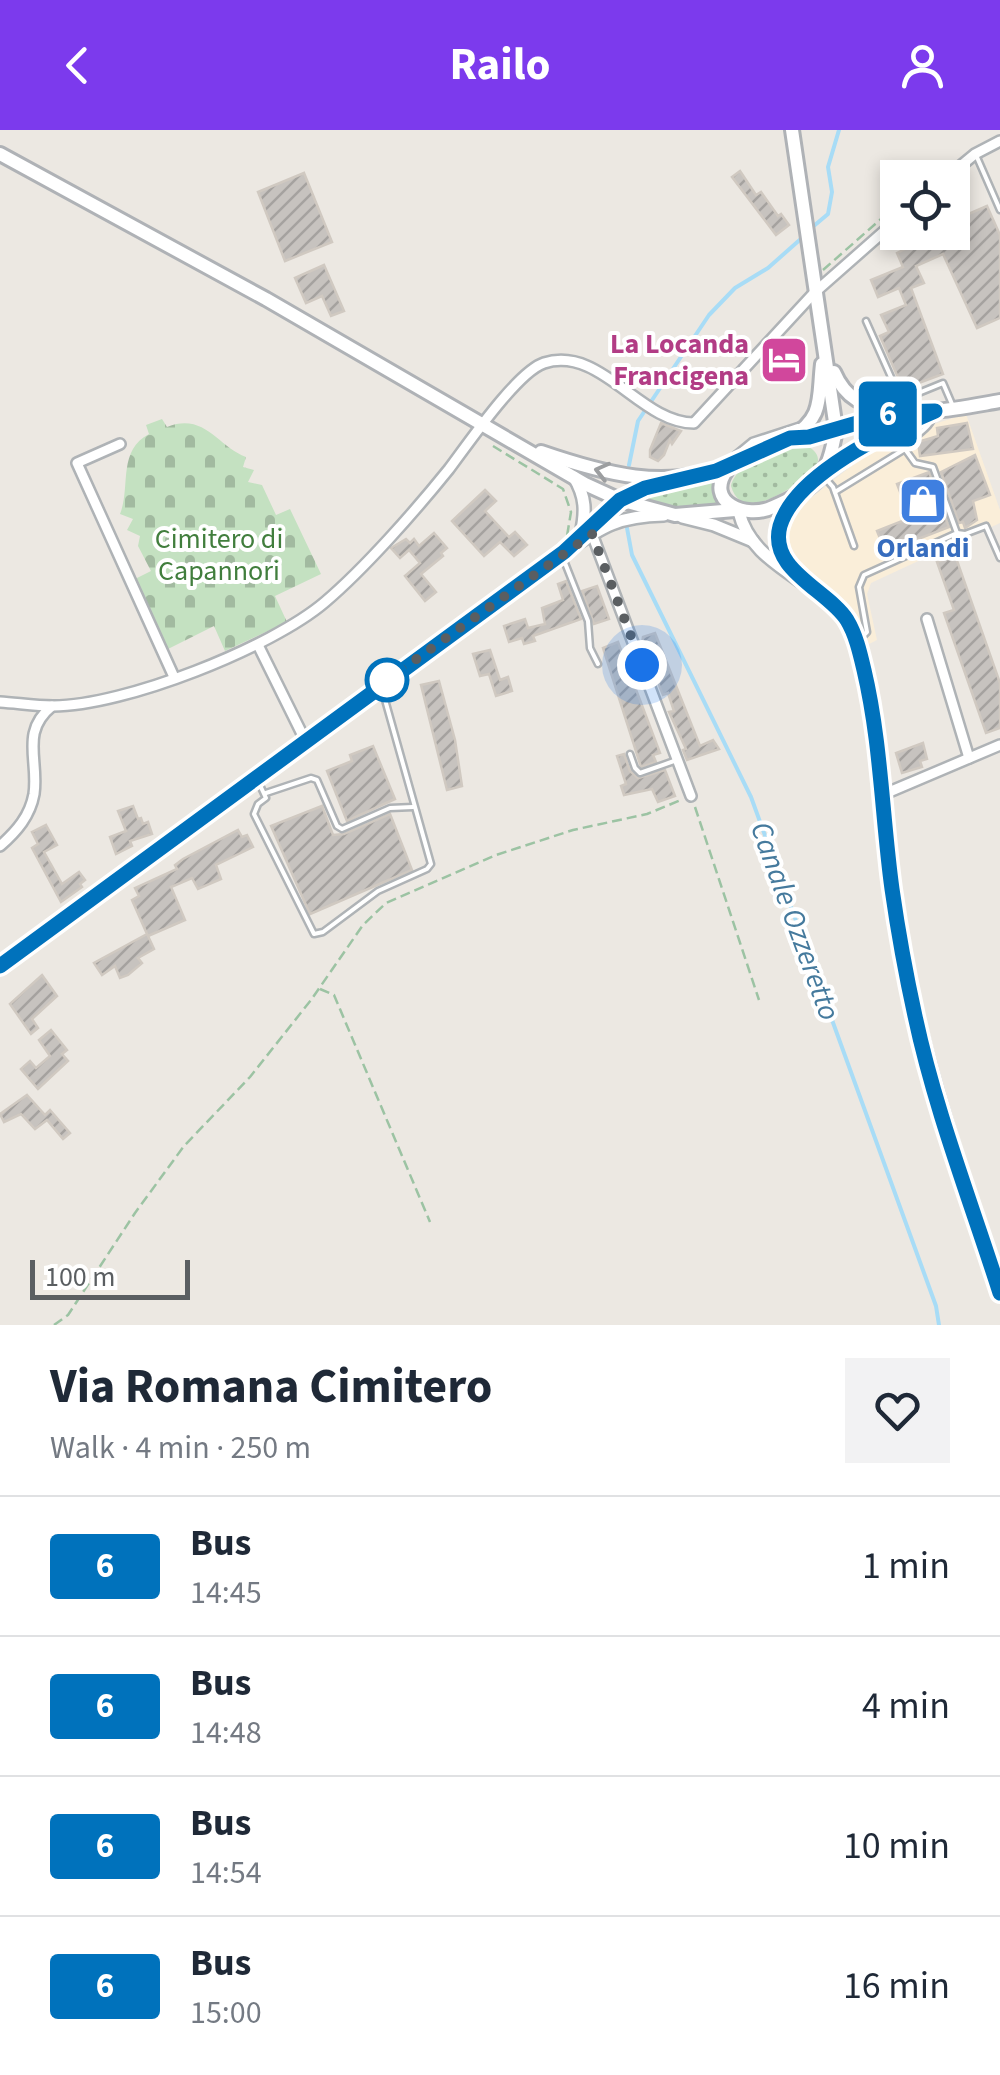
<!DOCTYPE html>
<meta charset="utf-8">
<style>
body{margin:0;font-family:"Source Sans 3",sans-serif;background:#f2f2f3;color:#1f2937;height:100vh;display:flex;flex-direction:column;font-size:38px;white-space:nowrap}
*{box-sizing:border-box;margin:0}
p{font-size:32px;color:#747a83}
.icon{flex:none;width:55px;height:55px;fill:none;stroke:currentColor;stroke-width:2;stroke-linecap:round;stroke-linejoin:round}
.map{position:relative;height:1195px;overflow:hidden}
.details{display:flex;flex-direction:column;background:#fff;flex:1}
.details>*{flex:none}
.badge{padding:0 20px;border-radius:8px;font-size:35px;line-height:65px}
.tools{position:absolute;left:880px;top:30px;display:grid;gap:20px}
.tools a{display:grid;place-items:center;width:90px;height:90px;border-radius:0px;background:#fff;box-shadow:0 5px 15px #0003;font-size:50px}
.scale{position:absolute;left:30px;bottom:25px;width:160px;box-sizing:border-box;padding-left:10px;border:5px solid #5a5e61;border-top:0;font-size:28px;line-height:35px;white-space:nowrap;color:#5a5e61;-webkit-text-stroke:8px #fff;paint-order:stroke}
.you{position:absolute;width:50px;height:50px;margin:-25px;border:8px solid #fff;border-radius:50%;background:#1a73e8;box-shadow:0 0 0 15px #1a73e833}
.map>.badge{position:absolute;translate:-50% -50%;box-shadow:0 0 0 5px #fff}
.round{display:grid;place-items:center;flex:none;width:105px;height:105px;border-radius:0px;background:#f2f2f3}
.headline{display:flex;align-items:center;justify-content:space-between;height:170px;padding:0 50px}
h1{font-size:48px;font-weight:700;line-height:75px}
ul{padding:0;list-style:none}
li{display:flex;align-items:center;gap:30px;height:140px;padding:0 50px;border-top:2px solid #e0e1e3}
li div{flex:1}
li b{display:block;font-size:38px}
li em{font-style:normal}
li .badge{min-width:110px;font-weight:700;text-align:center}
header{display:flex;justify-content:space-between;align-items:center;height:130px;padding:0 50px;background:#7c3aed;color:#fff;font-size:45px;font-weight:700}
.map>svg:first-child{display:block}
.commercial{fill:#faeed9}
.grass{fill:url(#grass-dots)}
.cemetery{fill:url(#cemetery-stones)}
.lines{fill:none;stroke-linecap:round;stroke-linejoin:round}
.stream{stroke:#a8dcf6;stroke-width:4}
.building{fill:url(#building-hatch);stroke:#d0c9c1;stroke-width:2.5}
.service-casing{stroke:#afb3b6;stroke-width:9}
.minor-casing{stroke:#afb3b6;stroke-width:14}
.tertiary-casing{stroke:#afb3b6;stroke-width:16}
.secondary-casing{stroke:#afb2b6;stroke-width:18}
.path{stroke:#9cc3a3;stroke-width:2.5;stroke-dasharray:10 5;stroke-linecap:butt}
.service{stroke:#fff;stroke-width:4}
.minor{stroke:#fff;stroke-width:9}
.tertiary{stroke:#fff;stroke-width:11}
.secondary{stroke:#fff;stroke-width:12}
.oneway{stroke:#9c9ea0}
.line-casing{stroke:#fff;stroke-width:22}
.line{stroke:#0072bc;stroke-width:15}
.walk{stroke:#5a5e61;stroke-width:10;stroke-dasharray:0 18}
.stop-dot{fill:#fff;stroke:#0072bc;stroke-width:5}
.labels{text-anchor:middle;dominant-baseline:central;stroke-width:8;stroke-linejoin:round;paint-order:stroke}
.hotel-label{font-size:28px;font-weight:bold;fill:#b23c85;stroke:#fff;text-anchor:end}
.park-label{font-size:28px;fill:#417e3d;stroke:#fff}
.shop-label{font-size:28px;font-weight:bold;fill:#366cbe;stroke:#fff}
.water-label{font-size:30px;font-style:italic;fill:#457a9d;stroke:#fff}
</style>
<header><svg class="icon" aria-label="back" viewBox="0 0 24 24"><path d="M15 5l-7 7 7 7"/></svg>Railo<svg class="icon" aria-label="person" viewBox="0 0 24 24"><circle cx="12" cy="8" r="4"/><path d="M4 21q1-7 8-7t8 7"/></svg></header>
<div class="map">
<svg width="1000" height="1195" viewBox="0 0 1000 1195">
<defs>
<pattern id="grass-dots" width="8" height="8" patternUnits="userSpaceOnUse" patternTransform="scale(2.5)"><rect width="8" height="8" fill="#c4e1c1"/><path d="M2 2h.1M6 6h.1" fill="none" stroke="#a2baa0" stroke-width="1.8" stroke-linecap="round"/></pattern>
<pattern id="cemetery-stones" width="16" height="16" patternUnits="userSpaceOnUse" patternTransform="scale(2.5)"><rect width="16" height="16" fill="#c4e1c1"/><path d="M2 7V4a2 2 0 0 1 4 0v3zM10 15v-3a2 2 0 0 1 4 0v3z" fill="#a2baa0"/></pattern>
<pattern id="building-hatch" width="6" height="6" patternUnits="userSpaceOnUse" patternTransform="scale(2.5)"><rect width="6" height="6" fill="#c7c3bf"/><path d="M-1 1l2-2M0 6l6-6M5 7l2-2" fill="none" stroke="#a5a29f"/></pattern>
</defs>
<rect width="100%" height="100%" fill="#ece8e2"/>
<polygon class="commercial" points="966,284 1000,380 1000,393 871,453 867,464 877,510 865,516 847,480 794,435 786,416 786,393 793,382 873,319 899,305"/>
<g class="grass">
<path d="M807,316C823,324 820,336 808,347C786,360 742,394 731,356C736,331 784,316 807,316Z"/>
<polygon points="715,349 714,363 722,380 671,378 640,370 640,367"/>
</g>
<path class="cemetery" d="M162,289L167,297C205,282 218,317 246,327L243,337L254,340L248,352L262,355L276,385L290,379L321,444L275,466L287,492L225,521L214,496L166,520L133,450L151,441L138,416L140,406L127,400L133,389L120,384C131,357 117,321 149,304L146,295Z"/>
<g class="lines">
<g class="stream">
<polyline points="809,100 828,84 832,62 828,37 839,0"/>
<polyline points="629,335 638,291 709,185 735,158 768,138 803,107"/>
<polyline points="627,398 632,425 751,667 936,1176 939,1195"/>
</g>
</g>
<g class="building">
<polygon points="740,41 756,65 761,62 778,86 781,84 789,95 776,105 732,47"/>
<polygon points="304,43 332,112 285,131 258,62"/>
<polygon points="987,76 1000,105 1000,188 977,198 943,124 916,136 924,153 911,158 943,244 903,259 880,206 889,202 881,185 906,175 899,158 878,167 871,150 903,137 897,123 938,102 952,102 952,91"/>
<polygon points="324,135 344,181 331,186 322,166 306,173 295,148"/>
<polygon points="793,219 800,235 796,236 799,244 785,250 773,227"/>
<polygon points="661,293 681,301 672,314 670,310 664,325 658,331 650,327 650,320"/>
<polygon points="967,293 973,319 920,326 918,312 938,306 937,298"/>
<polygon points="975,325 990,365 973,371 977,390 965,398 963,392 959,393 941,342"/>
<polygon points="929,342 949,397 918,409 920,414 888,428 877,401 910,388 897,354"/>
<polygon points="485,360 496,371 485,381 509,407 515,402 527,415 514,426 500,412 484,426 452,391"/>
<polygon points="434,403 447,418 441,423 443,426 421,444 436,462 425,471 405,446 420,433 409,420 400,428 391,418 406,409 410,413 414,409 419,416"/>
<polygon points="955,425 1000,553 1000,598 986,603 944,483 954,480 937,432"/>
<polygon points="566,451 581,489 533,506 535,511 524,514 522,508 509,512 504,496 525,489 528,498 545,494 542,478 563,470 558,454"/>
<polygon points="597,456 609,489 594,494 582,461"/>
<polygon points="655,503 700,616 713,610 719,619 687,630 683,620 686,619 669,582 674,581 668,563 663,565 642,513 643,507"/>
<polygon points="618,512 660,623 653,625 656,632 641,637 603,518"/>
<polygon points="490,520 500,550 508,547 512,561 496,566 489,544 480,546 473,524"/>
<polygon points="439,551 455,610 462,656 447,660 421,555"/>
<polygon points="923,613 927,629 920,631 922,637 902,643 896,623"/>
<polygon points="373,616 395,669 347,691 327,641 352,631 350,625"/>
<polygon points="624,624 630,641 638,648 665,640 675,666 658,672 652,659 624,665 621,656 626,654 617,626"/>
<polygon points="133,676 138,689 141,688 143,694 148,692 152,704 130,711 132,716 116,724 110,707 126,701 118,681"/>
<polygon points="322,676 333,705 344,704 390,684 412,740 310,784 271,696"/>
<polygon points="46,695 57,715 44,722 62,754 79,742 85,750 80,754 82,757 61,772 32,718 38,714 32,702"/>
<polygon points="238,700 242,707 247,705 253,717 216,735 221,749 198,759 192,748 171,757 185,790 148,806 154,819 138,828 142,833 128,845 120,848 115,836 102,845 94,833 147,804 132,770 139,766 135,758 177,739 175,735 183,729"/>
<polygon points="42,845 57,866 32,889 38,898 31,904 10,874"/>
<polygon points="51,900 67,920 62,924 68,931 38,959 21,939 30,931 36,938 50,926 39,910"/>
<polygon points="27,965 45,985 50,980 70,1003 63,1009 47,990 35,999 21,984 4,992 0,984"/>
</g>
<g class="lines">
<g class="service-casing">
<g id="service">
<polyline points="976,25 1000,80"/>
<polyline points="866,191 899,265 916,264 943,253 952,274"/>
<polyline points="735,325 752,311 798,296"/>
<polyline points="826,349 833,357 854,416"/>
<path d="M835,362L905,319C913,304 930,301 934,284"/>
<polyline points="957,403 965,404 986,396 1000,428"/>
<polyline points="563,428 588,491 590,518 598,534"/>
<polyline points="859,510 867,502 859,457 864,445 957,403 933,337 915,333 905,319"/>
<polyline points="630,624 635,638 640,643 677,630"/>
<polyline points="258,651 266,668 258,674 254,684 314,804 323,802 378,761 427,739 431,734 382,559"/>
<polyline points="266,663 311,648 317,650 337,696 342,699 390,678 413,677"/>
</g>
</g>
<g class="minor-casing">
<g id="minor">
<polyline points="946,48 975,24 1000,11"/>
<polyline points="120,314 77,333 174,547"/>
<polyline points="592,404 691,666"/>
<polyline points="927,489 969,628"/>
<polyline points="258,515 305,610"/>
<path d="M0,572C17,573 35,576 53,576C124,576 271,518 325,472C365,438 416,380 449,339C468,314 517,242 544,233C601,215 640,293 694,293L814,163L898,89"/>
<polyline points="882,665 1000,615"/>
<path d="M0,716C17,701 30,686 34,664C39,630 20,602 52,576"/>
</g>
</g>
<g class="tertiary-casing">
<g id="tertiary">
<path d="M574,347C586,367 586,382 581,404"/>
<path d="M739,382C754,446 839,450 860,521C883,598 881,682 893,761C912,899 958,1030 1000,1163"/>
<polyline points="682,387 714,395 753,411"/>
<path d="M585,401C618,373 633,362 676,350"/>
<path d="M797,442C772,415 778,394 797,366"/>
<path d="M0,836L564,422C602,397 617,386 664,385"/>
</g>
</g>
<g class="secondary-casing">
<g id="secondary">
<path d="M792,0L836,299C828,347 818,357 773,377C746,390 704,372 727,340C744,316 784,311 811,306C838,302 865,289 893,283C905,281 918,282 931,281C954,280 977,275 1000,271"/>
<polyline points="0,24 266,169 585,354 620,370 675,385 735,380"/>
<path d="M834,242C846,270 863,275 892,282"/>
<path d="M791,307C824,288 818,268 822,234"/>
<path d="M541,322C602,343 668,362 730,334"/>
<polyline points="825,343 877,307 928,284"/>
</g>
</g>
<g class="path">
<polyline points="823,140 898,74"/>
<polyline points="493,316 563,359 571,382 567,406"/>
<polyline points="695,677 759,870"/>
<polyline points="320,859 334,865 430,1092"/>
<polyline points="54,1195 68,1185 135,1083 184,1016 250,947 311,870 363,795 386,773 496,725 573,700 647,684 681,670"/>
</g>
<use href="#service" class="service"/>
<use href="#minor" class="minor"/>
<use href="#tertiary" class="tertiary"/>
<use href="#secondary" class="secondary"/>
</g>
<defs><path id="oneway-chevron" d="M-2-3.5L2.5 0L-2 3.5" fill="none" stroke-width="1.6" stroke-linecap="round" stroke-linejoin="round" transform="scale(2.5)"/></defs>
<use class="oneway" href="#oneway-chevron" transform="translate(602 341) rotate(-166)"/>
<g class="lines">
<g class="line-casing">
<path id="line" d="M0,836L564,422L620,370L645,358L716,341L790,308L809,307L895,282L935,281C888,301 795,345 780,396C768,440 828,460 847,490C856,505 860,523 864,540C881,612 882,686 892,759C898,801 906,845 915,886C935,980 971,1072 1000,1163"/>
</g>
<use href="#line" class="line"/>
<polyline class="walk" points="387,550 592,404 642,535"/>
</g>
<defs>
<g id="hotel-square" transform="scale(2.5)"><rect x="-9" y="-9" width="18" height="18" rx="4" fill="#d1479c" stroke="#fff"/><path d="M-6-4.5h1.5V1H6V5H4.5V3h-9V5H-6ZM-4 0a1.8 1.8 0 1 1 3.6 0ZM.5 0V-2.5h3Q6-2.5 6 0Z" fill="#fff"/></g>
<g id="shop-square" transform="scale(2.5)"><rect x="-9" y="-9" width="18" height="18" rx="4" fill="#3f7fe0" stroke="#fff"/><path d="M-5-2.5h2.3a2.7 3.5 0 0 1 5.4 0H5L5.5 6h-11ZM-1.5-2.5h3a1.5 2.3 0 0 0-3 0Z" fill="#fff"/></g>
</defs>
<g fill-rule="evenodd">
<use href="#hotel-square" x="784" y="230"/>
<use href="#shop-square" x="923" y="371"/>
</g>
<circle class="stop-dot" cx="387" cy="550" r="20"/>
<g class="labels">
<g class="hotel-label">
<text x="749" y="214">La Locanda<tspan x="749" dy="32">Francigena</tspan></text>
</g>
<g class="park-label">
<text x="219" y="409">Cimitero di<tspan x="219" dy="32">Capannori</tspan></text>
</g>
<g class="shop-label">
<text x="923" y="418">Orlandi</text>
</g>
<g class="water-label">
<text transform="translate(795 791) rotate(70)">Canale Ozzeretto</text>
</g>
</g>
</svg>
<div class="tools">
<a><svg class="icon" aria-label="locate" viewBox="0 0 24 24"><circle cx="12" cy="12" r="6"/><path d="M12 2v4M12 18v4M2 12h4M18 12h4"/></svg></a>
</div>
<div class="scale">100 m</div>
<div class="you" style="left:642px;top:535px"></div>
<b class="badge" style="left:888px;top:284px;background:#0072bc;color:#fff">6</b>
</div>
<section class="details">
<div class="headline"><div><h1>Via Romana Cimitero</h1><p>Walk · 4 min · 250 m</p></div><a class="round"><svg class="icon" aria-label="heart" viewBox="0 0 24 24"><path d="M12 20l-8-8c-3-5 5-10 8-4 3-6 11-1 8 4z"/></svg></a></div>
<ul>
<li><span class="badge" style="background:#0072bc;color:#fff">6</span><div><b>Bus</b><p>14:45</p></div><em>1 min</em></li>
<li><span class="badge" style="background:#0072bc;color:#fff">6</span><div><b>Bus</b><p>14:48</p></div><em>4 min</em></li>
<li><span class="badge" style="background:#0072bc;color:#fff">6</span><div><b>Bus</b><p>14:54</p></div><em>10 min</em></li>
<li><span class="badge" style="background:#0072bc;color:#fff">6</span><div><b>Bus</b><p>15:00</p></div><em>16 min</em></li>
</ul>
</section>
